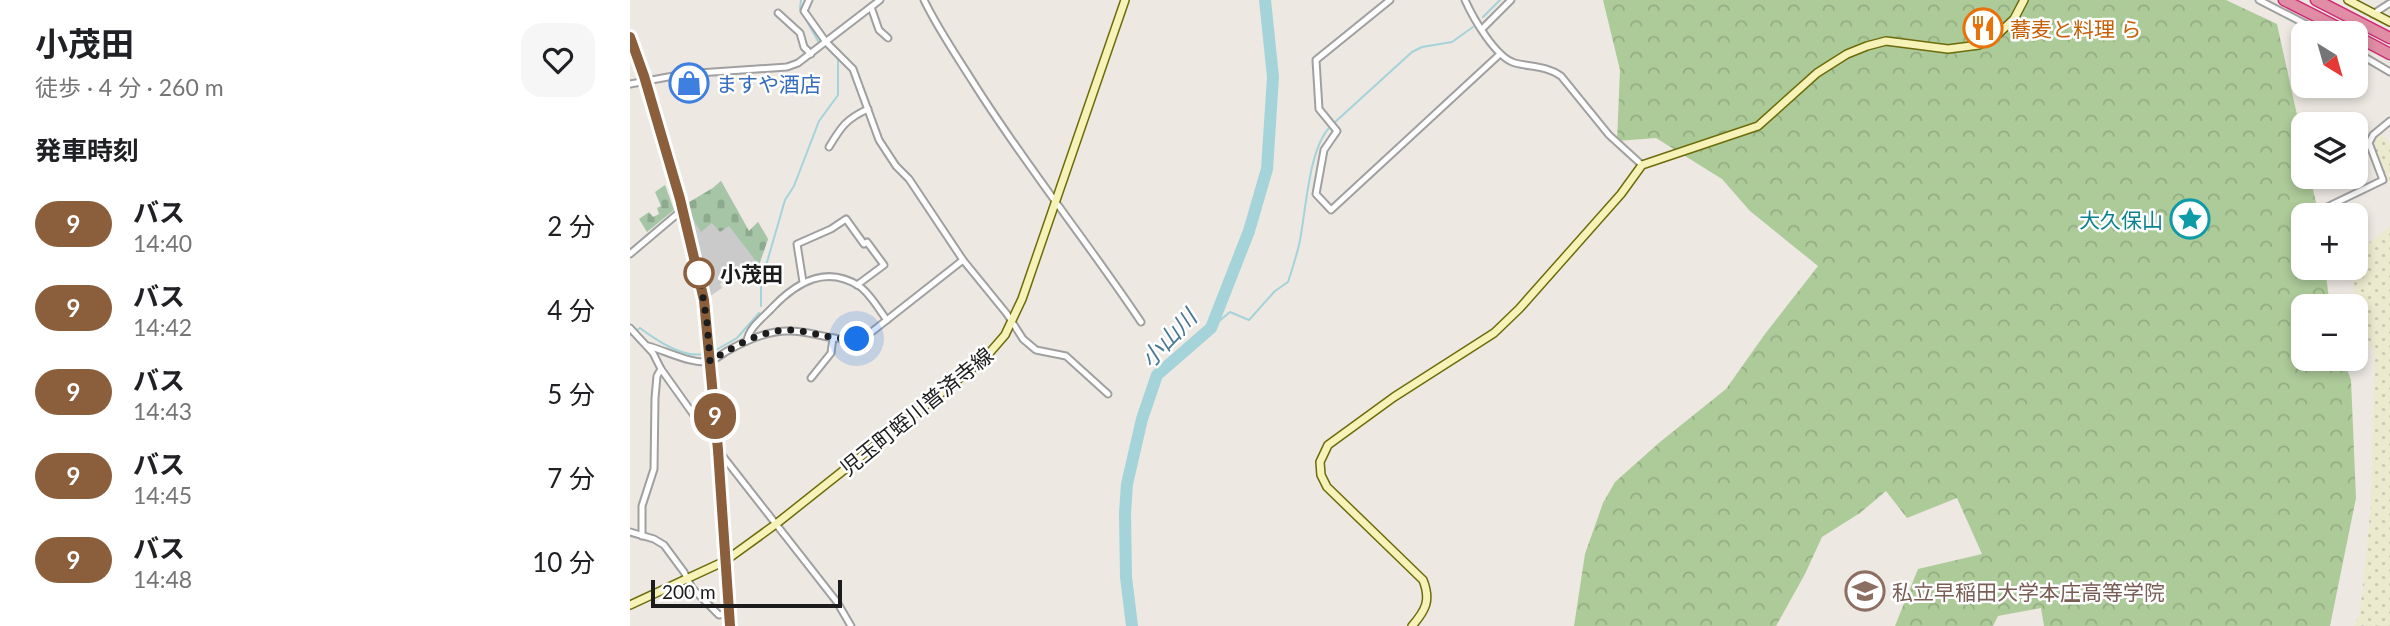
<!DOCTYPE html>
<html lang="ja">
<meta charset="utf-8">
<style>
body{margin:0;font-family:Lato,"Noto Sans JP",sans-serif;background:#f6f6f6;color:#202124;height:100vh;display:flex;flex-direction:column;font-size:26px;white-space:nowrap}
*{box-sizing:border-box;margin:0}
p{font-size:23px;color:#757577}
.icon{flex:none;width:38px;height:38px;fill:none;stroke:currentColor;stroke-width:2;stroke-linecap:round;stroke-linejoin:round}
.map{position:relative;flex:1;overflow:hidden}
.side{display:flex;flex-direction:column;background:#fff;width:630px}
.side>*{flex:none}
.badge{padding:0 14px;border-radius:23px;font-size:24px;line-height:46px}
.needle{width:46px;rotate:143deg}
.buttons{position:absolute;left:1661px;top:21px;display:grid;gap:14px}
.buttons a{display:grid;place-items:center;width:77px;height:77px;border-radius:14px;background:#fff;box-shadow:0 4px 10px #0003;font-size:35px}
.scale{position:absolute;left:21px;bottom:18px;width:191px;box-sizing:border-box;padding-left:7px;border:4px solid #1c1c1c;border-top:0;font-size:19px;line-height:24px;white-space:nowrap;color:#1c1c1c;-webkit-text-stroke:5px #fff;paint-order:stroke}
.you{position:absolute;width:35px;height:35px;margin:-18px;border:5px solid #fff;border-radius:50%;background:#1a73e8;box-shadow:0 0 0 10px #1a73e833}
.map>.badge{position:absolute;translate:-50% -50%;box-shadow:0 0 0 4px #fff}
h2{padding:0 35px;font-size:26px;line-height:63px}
.round{display:grid;place-items:center;flex:none;width:74px;height:74px;border-radius:21px;background:#f6f6f6}
.head{display:flex;align-items:center;justify-content:space-between;height:119px;padding:0 35px}
h1{font-size:33px;font-weight:700;line-height:52px}
ul{padding:0;list-style:none}
li{display:flex;align-items:center;gap:21px;height:84px;padding:0 35px}
li div{flex:1}
li b{display:block;font-size:26px}
li em{font-style:normal}
li .badge{min-width:77px;font-weight:700;text-align:center}
main{display:flex;flex:1;min-height:0}
.map>svg:first-child{display:block}
.religious{fill:#cacaca}
.farmland{fill:url(#farmland-dots)}
.forest{fill:url(#forest-crowns)}
.cemetery{fill:url(#cemetery-stones)}
.lines{fill:none;stroke-linecap:round;stroke-linejoin:round}
.stream{stroke:#a4d3d9;stroke-width:2}
.river{stroke:#a4d3d9;stroke-width:12}
.street-casing{stroke:#a0a0a0;stroke-width:9}
.secondary-casing{stroke:#6c6c0a;stroke-width:10}
.primary-casing{stroke:#8d5208;stroke-width:11}
.highway-casing{stroke:#ce2d76;stroke-width:13}
.street{stroke:#fff;stroke-width:5}
.secondary{stroke:#f6f2b8;stroke-width:7}
.primary{stroke:#f6c69e;stroke-width:8}
.highway{stroke:#e18da6;stroke-width:10}
.line-casing{stroke:#fff;stroke-width:16}
.line{stroke:#8b5e3c;stroke-width:10}
.walk{stroke:#1c1c1c;stroke-width:7;stroke-dasharray:0 12.6}
.stop-dot{fill:#fff;stroke:#8b5e3c;stroke-width:3.5}
.labels{text-anchor:middle;dominant-baseline:central;stroke-width:5;stroke-linejoin:round;paint-order:stroke}
.food-label{font-size:21px;fill:#c56008;stroke:#fff;text-anchor:start}
.shop-label{font-size:21px;fill:#366cbe;stroke:#fff;text-anchor:start}
.culture-label{font-size:21px;fill:#0d838f;stroke:#fff;text-anchor:end}
.stop-label{font-size:21px;font-weight:bold;fill:#1c1c1c;stroke:#fff;text-anchor:start}
.street-label{font-size:21px;fill:#1c1c1c;stroke:#fff}
.education-label{font-size:21px;fill:#785e54;stroke:#fff;text-anchor:start}
.water-label{font-size:23px;font-style:italic;fill:#487897;stroke:#fff}
</style>
<main>
<section class="side">
<div class="head"><div><h1>小茂田</h1><p>徒歩 · 4 分 · 260 m</p></div><a class="round"><svg class="icon" aria-label="heart" viewBox="0 0 24 24"><path d="M12 20l-8-8c-3-5 5-10 8-4 3-6 11-1 8 4z"/></svg></a></div>
<h2>発車時刻</h2>
<ul>
<li><span class="badge" style="background:#8b5e3c;color:#fff">9</span><div><b>バス</b><p>14:40</p></div><em>2 分</em></li>
<li><span class="badge" style="background:#8b5e3c;color:#fff">9</span><div><b>バス</b><p>14:42</p></div><em>4 分</em></li>
<li><span class="badge" style="background:#8b5e3c;color:#fff">9</span><div><b>バス</b><p>14:43</p></div><em>5 分</em></li>
<li><span class="badge" style="background:#8b5e3c;color:#fff">9</span><div><b>バス</b><p>14:45</p></div><em>7 分</em></li>
<li><span class="badge" style="background:#8b5e3c;color:#fff">9</span><div><b>バス</b><p>14:48</p></div><em>10 分</em></li>
</ul>
</section>
<div class="map">
<svg width="1760" height="626" viewBox="0 0 1760 626">
<defs>
<pattern id="farmland-dots" width="8" height="8" patternUnits="userSpaceOnUse" patternTransform="scale(1.75)"><rect width="8" height="8" fill="#ebeace"/><path d="M2 2h.1M6 6h.1" fill="none" stroke="#c9c8b0" stroke-width="1.8" stroke-linecap="round"/></pattern>
<pattern id="forest-crowns" width="20" height="18" patternUnits="userSpaceOnUse" patternTransform="scale(1.75)"><rect width="20" height="18" fill="#adca99"/><path d="M2 6a3 3 0 1 1 6 0M12 15a3 3 0 1 1 6 0" fill="none" stroke="#94ad83"/></pattern>
<pattern id="cemetery-stones" width="16" height="16" patternUnits="userSpaceOnUse" patternTransform="scale(1.75)"><rect width="16" height="16" fill="#a5c5a6"/><path d="M2 7V4a2 2 0 0 1 4 0v3zM10 15v-3a2 2 0 0 1 4 0v3z" fill="#8da98e"/></pattern>
</defs>
<rect width="100%" height="100%" fill="#ede8e2"/>
<polygon class="religious" points="91,181 119,231 128,222 138,239 129,265 126,262 99,282 97,279 90,284 92,288 79,297 56,204 83,188"/>
<g class="farmland">
<polygon points="1752,134 1760,145 1760,183 1757,181 1743,146 1743,142"/>
<polygon points="1760,226 1760,626 1724,626 1730,613 1741,504 1745,357 1726,311 1722,268 1726,268 1726,253"/>
</g>
<polygon class="forest" points="973,0 1596,0 1647,24 1673,142 1673,177 1680,177 1689,215 1673,215 1673,268 1695,268 1700,306 1673,306 1673,359 1713,359 1721,380 1726,498 1700,626 1414,626 1411,608 1368,616 1363,626 1265,626 1288,569 1352,554 1327,498 1277,518 1256,491 1230,513 1192,537 1175,574 1146,626 944,626 955,554 973,503 985,482 1030,442 1096,389 1135,334 1188,266 1120,211 1092,179 1026,138 987,141 990,70"/>
<g class="cemetery">
<polygon points="91,181 119,231 128,222 138,239 129,265 99,226 90,232 82,223 71,232 59,213 56,204 83,188"/>
<polygon points="35,185 44,210 17,232 9,219 19,212 23,217 29,214 27,208 31,206 25,192"/>
</g>
<g class="lines">
<g class="stream">
<polyline points="171,0 170,9 188,41"/>
<polyline points="853,17 870,0"/>
<polyline points="704,123 782,52 792,47 822,42 843,27"/>
<polyline points="131,306 131,283 155,200 164,186 189,121 208,95 208,58"/>
<path d="M581,328L600,312L619,320L645,291L658,282C662,270 666,257 669,245C676,214 678,149 700,127"/>
<path d="M0,335L10,328C26,340 52,358 73,354"/>
<polyline points="86,350 107,338 129,313"/>
</g>
<polyline class="river" points="502,626 496,577 495,513 497,484 512,419 527,375 581,328 619,231 637,169 643,77 635,0"/>
<g class="street-casing">
<g id="street">
<polyline points="179,0 174,11 196,42 223,69 249,140 266,166 279,179 333,260 377,314 393,339 406,350 436,356 478,394"/>
<path d="M294,0C308,29 326,55 343,82C395,165 457,241 511,322"/>
<polyline points="760,0 686,60 689,109 707,131 694,150 686,194 701,210 870,54"/>
<path d="M835,0C843,18 866,58 885,63C901,67 917,66 931,76L979,135L1012,165"/>
<polyline points="1629,0 1693,33"/>
<polyline points="241,7 249,30 258,38"/>
<polyline points="148,13 170,33 174,47 181,54"/>
<polyline points="1743,14 1760,3"/>
<polyline points="852,29 881,0"/>
<polyline points="1726,52 1760,72"/>
<polyline points="0,84 54,74 157,67 168,63 250,0"/>
<path d="M199,147C211,127 216,119 238,109"/>
<polyline points="1693,209 1753,180 1739,143 1743,135 1760,121"/>
<polyline points="0,254 52,210"/>
<polyline points="173,282 167,244 201,229 216,219 234,244 237,242 254,265 227,285"/>
<polyline points="0,328 23,353 31,369 73,428 80,435 87,437"/>
<path d="M117,341C119,327 134,317 143,307C167,282 196,265 229,286C240,293 249,310 257,320"/>
<path d="M18,346C34,350 65,366 80,361C87,359 93,353 99,350C117,340 139,330 160,331C187,331 213,347 239,334L333,260"/>
<polyline points="181,378 201,353 203,338"/>
<polyline points="88,450 207,602 221,626"/>
<polyline points="0,532 24,539 34,545 54,572 62,588 89,615 99,613"/>
<polyline points="12,536 12,506 24,469 25,398 27,376 31,369"/>
</g>
</g>
<g class="secondary-casing">
<g id="secondary">
<polyline points="1718,0 1760,22"/>
<polyline points="0,605 95,561 146,524 355,358 375,335 392,299 495,0"/>
<path d="M782,626C796,610 801,600 793,580L697,487L691,475L690,462L698,445L764,397L864,333L889,309L991,194L1012,165L1128,126L1187,73L1217,54L1237,46L1256,41L1318,49L1349,45L1368,34L1384,19L1394,0"/>
</g>
</g>
<g class="primary-casing">
<polyline id="primary" points="0,37 16,81 50,199 74,300 88,450 100,626"/>
</g>
<g class="highway-casing">
<g id="highway">
<polyline points="1654,0 1719,33"/>
<polyline points="1686,0 1760,38"/>
<polyline points="1726,36 1760,54"/>
</g>
</g>
<use href="#street" class="street"/>
<use href="#secondary" class="secondary"/>
<use href="#primary" class="primary"/>
<use href="#highway" class="highway"/>
</g>
<g class="lines">
<g class="line-casing">
<polyline id="line" points="0,37 14,76 50,199 74,300 88,450 100,626"/>
</g>
<use href="#line" class="line"/>
<path class="walk" d="M69,273L77,322L80,361C104,347 132,329 161,330C184,332 204,340 227,339"/>
</g>
<defs>
<g id="restaurant-ring" transform="scale(2.0125)"><circle r="9.5" fill="#fff" stroke="#e8710a" stroke-width="1.5"/><path d="M-5-6h1v4h1v-4h1v4h1v-4h1v5L-1.5 .5V6h-2V.5L-5-1ZM5-6V6H3V1.5H1.5Q1.5-4 5-6Z" fill="#e8710a"/></g>
<g id="shop-ring" transform="scale(2.0125)"><circle r="9.5" fill="#fff" stroke="#3f7fe0" stroke-width="1.5"/><path d="M-5-2.5h2.3a2.7 3.5 0 0 1 5.4 0H5L5.5 6h-11ZM-1.5-2.5h3a1.5 2.3 0 0 0-3 0Z" fill="#3f7fe0"/></g>
<g id="sight-ring" transform="scale(2.0125)"><circle r="9.5" fill="#fff" stroke="#0f9aa8" stroke-width="1.5"/><path d="M0-6L1.8-2.2L6-1.7L2.9 1.2L3.7 5.4L0 3.3L-3.7 5.4L-2.9 1.2L-6-1.7L-1.8-2.2Z" fill="#0f9aa8"/></g>
<g id="school-ring" transform="scale(2.0125)"><circle r="9.5" fill="#fff" stroke="#8d6e63" stroke-width="1.5"/><path d="M0-5L7-2L0 1L-7-2ZM-4 1L0 2.5L4 1V4Q0 6-4 4Z" fill="#8d6e63"/></g>
</defs>
<g fill-rule="evenodd">
<use href="#restaurant-ring" x="1353" y="28"/>
<use href="#shop-ring" x="59" y="83"/>
<use href="#sight-ring" x="1560" y="219"/>
<use href="#school-ring" x="1235" y="591"/>
</g>
<circle class="stop-dot" cx="69" cy="273" r="14"/>
<g class="labels">
<g class="food-label">
<text x="1380" y="28">蕎麦と料理 ら</text>
</g>
<g class="shop-label">
<text x="86" y="83">ますや酒店</text>
</g>
<g class="culture-label">
<text x="1533" y="219">大久保山</text>
</g>
<g class="stop-label">
<text x="90" y="273">小茂田</text>
</g>
<g class="street-label">
<text transform="translate(286 411) rotate(-39)">児玉町蛭川普済寺線</text>
</g>
<g class="education-label">
<text x="1262" y="591">私立早稲田大学本庄高等学院</text>
</g>
<g class="water-label">
<text transform="translate(538 338) rotate(-47)">小山川</text>
</g>
</g>
</svg>
<div class="buttons">
<a><svg class="needle" viewBox="-14 -14 28 28"><path d="M0-13l5 13h-10z" fill="#e53935"/><path d="M0 13l5-13h-10z" fill="#757577"/></svg></a>
<a><svg class="icon" aria-label="layers" viewBox="0 0 24 24"><path d="M12 4l9 5-9 5-9-5zM3 14l9 5 9-5"/></svg></a>
<a>+</a>
<a>−</a>
</div>
<div class="scale">200 m</div>
<div class="you" style="left:227px;top:339px"></div>
<b class="badge" style="left:85px;top:416px;background:#8b5e3c;color:#fff">9</b>
</div>
</main>
